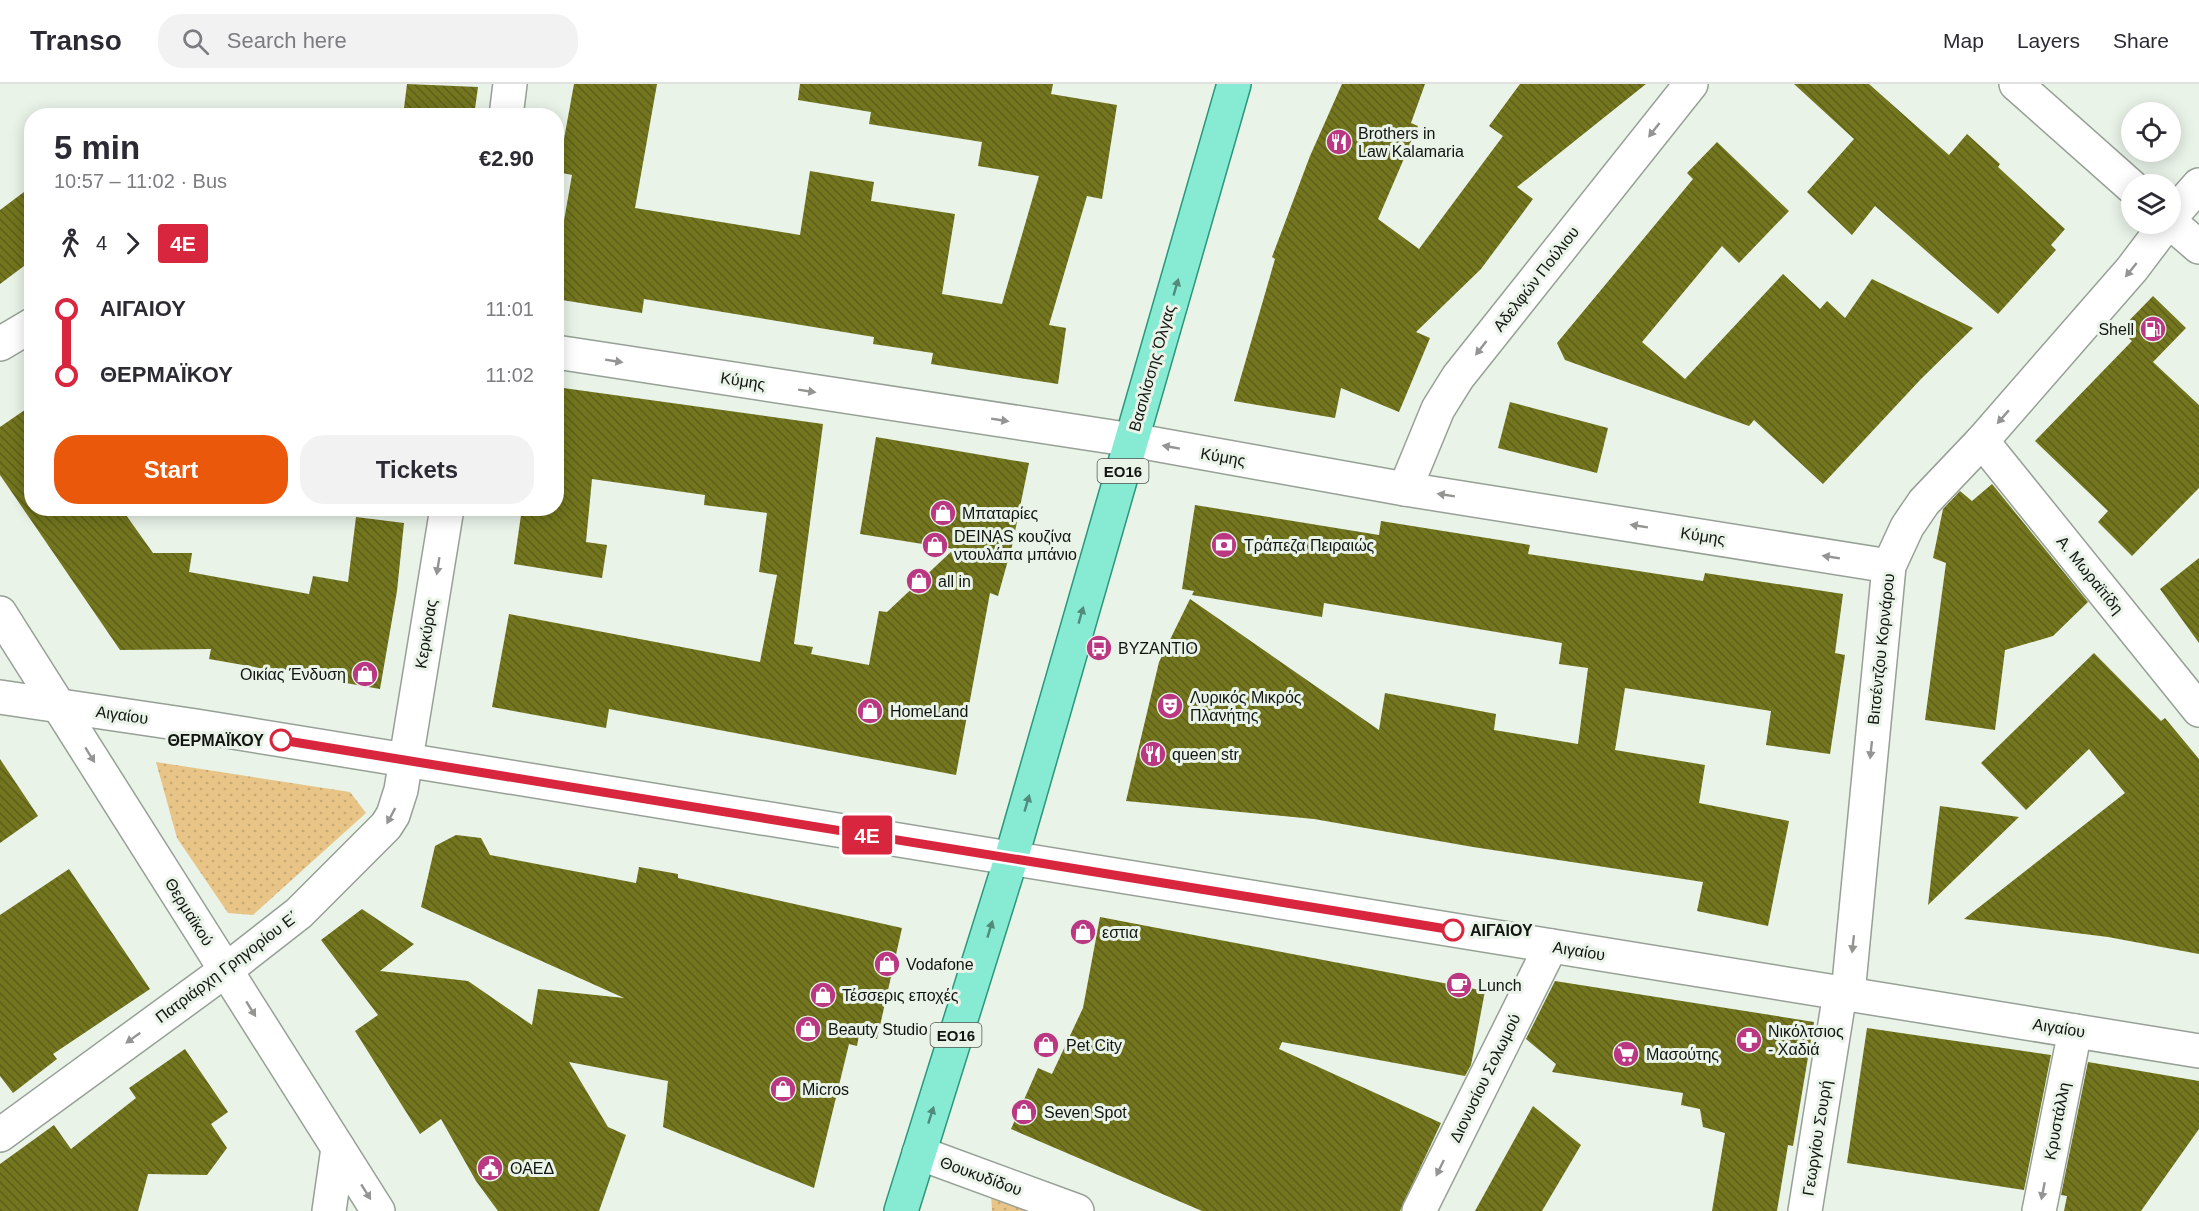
<!DOCTYPE html>
<meta charset="utf-8">
<style>
body{margin:0;font-family:Helvetica,sans-serif;background:#f2f2f3;color:#2b2b33;height:100vh;display:flex;flex-direction:column;font-size:22px;white-space:nowrap}
*{box-sizing:border-box;margin:0}
p{font-size:20px;color:#7c7c81}
.icon{flex:none;width:33px;height:33px;fill:none;stroke:currentColor;stroke-width:2;stroke-linecap:round;stroke-linejoin:round}
.map{position:relative;flex:1;overflow:hidden}
.drawer{position:absolute;left:24px;top:24px;width:540px;height:408px;display:flex;flex-direction:column;background:#fff;border-radius:24px;box-shadow:0 3px 15px #0003}
.drawer>*{flex:none}
.badge{padding:0 12px;border-radius:4px;font-size:21px;line-height:39px}
.controls{position:absolute;left:2121px;top:18px;display:grid;gap:12px}
.controls a{display:grid;place-items:center;width:60px;height:60px;border-radius:50%;background:#fff;box-shadow:0 3px 15px #0003;font-size:30px}
.map>.badge{position:absolute;translate:-50% -50%;box-shadow:0 0 0 3px #fff}
.legs{display:flex;align-items:center;gap:9px;height:66px;padding:0 30px;font-size:20px}
.legs p{margin-inline-start:auto}
.summary{display:flex;align-items:center;justify-content:space-between;height:102px;padding:0 30px}
h1{font-size:33px;font-weight:700;line-height:45px}
.action{display:flex;gap:12px;margin-top:auto;padding:12px 30px}
.action a{flex:1;height:69px;border-radius:24px;background:#ea580c;color:#fff;font-size:24px;font-weight:700;line-height:69px;text-align:center}
.action a+a{background:#f2f2f3;color:#2b2b33}
ul{padding:0 30px;list-style:none}
li{display:flex;align-items:center;gap:21px;height:66px;font-size:22px}
li i{display:grid;place-items:center;width:9px;height:100%;margin:0 8px;background:currentColor}
li i::after{content:'';width:15px;height:15px;margin:-8px;border:4px solid;border-radius:50%;background:#fff}
li p{margin-inline-start:auto}
li:first-child i{background:linear-gradient(#0000 50%,currentColor 0)}
li:last-child i{background:linear-gradient(currentColor 50%,#0000 0)}
header{display:flex;align-items:center;gap:36px;box-sizing:border-box;height:84px;padding:0 30px;background:#fff;border-bottom:2px solid #e1e1e2}
header strong{font-size:28px}
nav{display:flex;gap:33px;margin-inline-start:auto;font-size:21px}
.search{width:420px;height:54px;background:#f2f2f3;display:flex;align-items:center;gap:15px;box-sizing:border-box;padding:0 21px;border-radius:24px;color:#7c7c81;font-size:22px}
.map>svg:first-child{display:block}
.grass{fill:url(#grass-dots)}
.building{fill:url(#building-back-hatch)}
.lines{fill:none;stroke-linecap:round;stroke-linejoin:round}
.street-casing{stroke:#97a096;stroke-width:36}
.secondary-casing{stroke:#97a096;stroke-width:36}
.primary-casing{stroke:#2a977b;stroke-width:36}
.street{stroke:#fff;stroke-width:33}
.secondary{stroke:#fff;stroke-width:33}
.primary{stroke:#87ebd3;stroke-width:33}
.oneway{fill:#949593}
.oneway2{fill:#528a7b}
.line-1-casing{stroke:#fff;stroke-width:14}
.line-1{stroke:#d7263d;stroke-width:9}
.stop-1-dot{fill:#fff;stroke:#d7263d;stroke-width:3}
.labels{text-anchor:middle;dominant-baseline:central;stroke-width:6;stroke-linejoin:round;paint-order:stroke}
.shield{fill:#e9f3e8;stroke:#525751;stroke-width:1.5}
.shield-label{font-size:15px;font-weight:bold;fill:#111410}
.poi-label{font-size:16px;fill:#111410;stroke:#e9f3e8;text-anchor:start}
.street-label{font-size:16px;fill:#111410;stroke:#e9f3e8}
.stop-label{font-size:16px;font-weight:bold;fill:#111410;stroke:#e9f3e8;text-anchor:end}
</style>
<header>
<strong>Transo</strong>
<div class="search"><svg class="icon" aria-label="search" viewBox="0 0 24 24"><circle cx="10" cy="10" r="6"/><path d="M15 15l6 6"/></svg>Search here</div>
<nav><a>Map</a><a>Layers</a><a>Share</a></nav>
</header>
<div class="map">
<svg width="2199" height="1127" viewBox="0 0 2199 1127">
<defs>
<pattern id="grass-dots" width="8" height="8" patternUnits="userSpaceOnUse" patternTransform="scale(1.5)"><rect width="8" height="8" fill="#e8c587"/><path d="M2 2h.1M6 6h.1" fill="none" stroke="#c6a874" stroke-width="1.8" stroke-linecap="round"/></pattern>
<pattern id="building-back-hatch" width="6" height="6" patternUnits="userSpaceOnUse" patternTransform="scale(1.5)"><rect width="6" height="6" fill="#73761e"/><path d="M-1 5l2 2M0 0l6 6M5-1l2 2" fill="none" stroke="#5d6019"/></pattern>
</defs>
<rect width="100%" height="100%" fill="#e9f3e8"/>
<g class="grass">
<polygon points="156,678 350,708 366,729 253,831 228,829 177,754"/>
<polygon points="990,1089 1080,1127 992,1127"/>
</g>
<g class="building">
<polygon points="407,0 478,3 474,32 403,32"/>
<polygon points="574,0 657,0 635,124 800,151 810,87 874,98 871,117 955,130 942,210 1002,220 1039,92 978,82 982,58 869,40 871,28 798,16 800,0 1053,0 1051,10 1117,21 1102,115 1087,112 1049,241 1066,244 1058,300 931,280 933,269 873,260 874,253 644,215 642,229 556,215 556,182 572,91 558,88"/>
<polygon points="1342,0 1425,0 1411,39 1418,42 1378,135 1419,165 1503,52 1489,42 1520,0 1646,0 1517,103 1533,115 1481,185 1416,248 1430,254 1399,328 1341,304 1335,334 1234,317 1275,175 1272,173 1310,72"/>
<polygon points="1794,0 1869,0 1949,71 1967,50 2000,80 1998,83 2065,145 2051,161 2056,166 1998,230 1875,122 1852,151 1807,108 1854,55"/>
<polygon points="1717,58 1789,127 1739,179 1722,162 1642,258 1685,295 1783,190 1820,225 1827,217 1845,234 1872,195 1973,244 1921,295 1823,400 1754,336 1749,342 1565,276 1557,259 1693,95 1687,89"/>
<polygon points="32,102 32,176 0,200 0,126"/>
<polygon points="2153,212 2186,244 2153,278 2199,321 2199,404 2132,472 2098,438 2108,427 2035,357 2132,257 2120,246"/>
<polygon points="556,303 823,340 794,560 813,563 811,570 869,581 879,527 887,528 954,465 860,450 876,353 1029,379 1012,462 998,512 990,509 956,691 609,625 606,644 492,623 509,530 760,578 777,491 759,488 767,429 704,421 705,411 592,395 586,458 607,461 602,494 514,480 522,424 556,424"/>
<polygon points="1510,318 1608,344 1597,389 1498,364"/>
<polygon points="32,321 32,424 121,424 153,469 192,469 189,488 309,510 313,492 348,498 356,433 404,439 397,507 380,605 209,575 211,565 120,566 0,391 0,343"/>
<polygon points="1992,400 2088,518 2053,552 2005,566 1995,646 1925,636 1946,479 1933,474 1943,425 1960,407 1972,417"/>
<polygon points="1195,421 1379,451 1381,437 1530,461 1528,470 1703,497 1705,489 1843,510 1835,569 1845,571 1830,670 1766,661 1771,627 1625,604 1615,666 1705,681 1699,719 1789,737 1768,842 1697,827 1703,798 1473,763 1314,735 1126,717 1159,578 1190,515 1379,646 1385,609 1496,630 1494,646 1578,660 1588,584 1559,580 1562,559 1324,519 1322,533 1192,511 1194,507 1182,505"/>
<polygon points="2199,474 2199,559 2160,505"/>
<polygon points="2094,569 2161,637 2165,634 2199,675 2199,870 2108,853 1964,835 2125,709 2089,665 2026,726 1981,679"/>
<polygon points="0,675 38,732 0,759"/>
<polygon points="1940,722 2019,733 1928,821 1934,769"/>
<polygon points="456,751 481,754 490,771 636,799 639,783 678,790 678,794 902,844 877,955 859,951 857,962 849,960 814,1104 663,1043 668,997 569,978 608,1043 626,1051 599,1127 498,1127 476,1097 441,1035 420,1050 355,947 378,931 321,856 362,825 414,860 380,887 468,897 532,941 538,905 624,914 421,823 435,762"/>
<polygon points="69,785 150,905 53,970 57,975 13,1009 0,992 0,831"/>
<polygon points="1100,833 1485,907 1471,981 1465,992 1282,958 1279,965 1441,1039 1400,1127 1202,1127 1011,1045 1038,984 1052,990 1083,924"/>
<polygon points="1555,897 1814,938 1793,1062 1788,1061 1777,1127 1712,1127 1725,1049 1703,1043 1700,1025 1681,1021 1683,1009 1552,988 1556,980 1526,955"/>
<polygon points="1867,944 2051,971 2024,1106 1847,1079"/>
<polygon points="185,965 228,1028 211,1040 227,1064 207,1091 148,1090 138,1127 0,1127 0,1080 54,1041 71,1065 136,1014 129,1004"/>
<polygon points="2088,978 2199,997 2199,1045 2141,1127 2064,1127 2067,1112 2061,1111"/>
<polygon points="1533,1022 1581,1061 1542,1127 1475,1127"/>
</g>
<g class="lines">
<g class="street-casing">
<g id="street">
<polyline points="506,32 510,0"/>
<polyline points="2170,134 2199,101"/>
<polyline points="0,260 32,241"/>
<polyline points="556,268 1132,356 1405,405 1889,482"/>
<polyline points="1982,357 2199,626"/>
<polyline points="1405,405 1438,325 1458,293 1691,0"/>
<polyline points="0,529 378,1127"/>
<polyline points="1848,910 1889,482 1907,443 1924,418 1982,357 2132,185 2166,140"/>
<polyline points="0,1051 226,886 299,829 386,742 393,731 401,706 447,424"/>
<polyline points="919,1069 1077,1127"/>
<polyline points="329,1127 338,1064"/>
<polyline points="1419,1127 1551,862"/>
<polyline points="1805,1127 1840,909"/>
<polyline points="2039,1127 2075,947"/>
</g>
</g>
<g class="secondary-casing">
<g id="secondary">
<polyline points="2016,0 2132,103"/>
<polyline points="2170,138 2199,163"/>
<polyline points="0,613 196,642 2199,967"/>
</g>
</g>
<g class="primary-casing">
<polyline id="primary" points="901,1127 1011,775 1234,0"/>
</g>
<use href="#street" class="street"/>
<use href="#secondary" class="secondary"/>
<use href="#primary" class="primary"/>
</g>
<defs><path id="oneway-solid" d="M-6-.8H1V-3.2L6.5 0L1 3.2V.8H-6Z" transform="scale(1.5)"/></defs>
<g class="oneway">
<use href="#oneway-solid" transform="translate(1654 46) rotate(128)"/>
<use href="#oneway-solid" transform="translate(2131 186) rotate(129)"/>
<use href="#oneway-solid" transform="translate(1481 264) rotate(128)"/>
<use href="#oneway-solid" transform="translate(614 277) rotate(9)"/>
<use href="#oneway-solid" transform="translate(807 307) rotate(9)"/>
<use href="#oneway-solid" transform="translate(2003 333) rotate(131)"/>
<use href="#oneway-solid" transform="translate(1000 336) rotate(9)"/>
<use href="#oneway-solid" transform="translate(1171 363) rotate(-170)"/>
<use href="#oneway-solid" transform="translate(1446 411) rotate(-171)"/>
<use href="#oneway-solid" transform="translate(1639 442) rotate(-171)"/>
<use href="#oneway-solid" transform="translate(1831 473) rotate(-171)"/>
<use href="#oneway-solid" transform="translate(438 482) rotate(99)"/>
<use href="#oneway-solid" transform="translate(1871 666) rotate(96)"/>
<use href="#oneway-solid" transform="translate(90 671) rotate(58)"/>
<use href="#oneway-solid" transform="translate(391 732) rotate(118)"/>
<use href="#oneway-solid" transform="translate(1853 860) rotate(96)"/>
<use href="#oneway-solid" transform="translate(251 925) rotate(58)"/>
<use href="#oneway-solid" transform="translate(133 954) rotate(144)"/>
<use href="#oneway-solid" transform="translate(1440 1084) rotate(116)"/>
<use href="#oneway-solid" transform="translate(2043 1107) rotate(101)"/>
<use href="#oneway-solid" transform="translate(366 1108) rotate(58)"/>
</g>
<g class="oneway2">
<use href="#oneway-solid" transform="translate(1176 203) rotate(-74)"/>
<use href="#oneway-solid" transform="translate(1081 531) rotate(-74)"/>
<use href="#oneway-solid" transform="translate(1027 719) rotate(-74)"/>
<use href="#oneway-solid" transform="translate(990 845) rotate(-73)"/>
<use href="#oneway-solid" transform="translate(931 1031) rotate(-72)"/>
</g>
<g class="lines">
<g class="line-1-casing">
<polyline id="line-1" points="281,656 1453,846"/>
</g>
<use href="#line-1" class="line-1"/>
</g>
<defs>
<g id="restaurant-disc" transform="scale(1.35)"><circle r="9.5" fill="#ba3882" stroke="#e9f3e8"/><path d="M-5-6h1v4h1v-4h1v4h1v-4h1v5L-1.5 .5V6h-2V.5L-5-1ZM5-6V6H3V1.5H1.5Q1.5-4 5-6Z" fill="#fff"/></g>
<g id="fuel-disc" transform="scale(1.35)"><circle r="9.5" fill="#ba3882" stroke="#e9f3e8"/><path d="M-5.5-6h7V0h2V4h1.3V-2.5L3-4.5l.8-.8L6-3V5H2.5V1h-1V6h-7ZM-4.2-4.7v3.2H.2V-4.7Z" fill="#fff"/></g>
<g id="shop-disc" transform="scale(1.35)"><circle r="9.5" fill="#ba3882" stroke="#e9f3e8"/><path d="M-5-2.5h2.3a2.7 3.5 0 0 1 5.4 0H5L5.5 6h-11ZM-1.5-2.5h3a1.5 2.3 0 0 0-3 0Z" fill="#fff"/></g>
<g id="bank-disc" transform="scale(1.35)"><circle r="9.5" fill="#ba3882" stroke="#e9f3e8"/><path d="M-6-4H6V4H-6ZM0-2.3a2.3 2.3 0 1 0 0 4.6a2.3 2.3 0 1 0 0-4.6Z" fill="#fff"/></g>
<g id="bus-disc" transform="scale(1.35)"><circle r="9.5" fill="#ba3882" stroke="#e9f3e8"/><path d="M-5-6H5V4H4V6H2V4H-2V6H-4V4H-5ZM-3.5-4V0h7V-4ZM-3.5 1.2v1.5H-2V1.2ZM2 1.2v1.5H3.5V1.2Z" fill="#fff"/></g>
<g id="theatre-disc" transform="scale(1.35)"><circle r="9.5" fill="#ba3882" stroke="#e9f3e8"/><path d="M-5-5.5Q0-4 5-5.5V0Q5 5 0 6Q-5 5-5 0ZM-3.3-2.5H-1v1.5H-3.3ZM1-2.5H3.3v1.5H1ZM-2.8 1Q0 5.5 2.8 1Z" fill="#fff"/></g>
<g id="cafe-disc" transform="scale(1.35)"><circle r="9.5" fill="#ba3882" stroke="#e9f3e8"/><path d="M-5.5-4.5H6V0H3Q3 3.5 0 3.5H-2.5Q-5.5 3.5-5.5 0ZM3-3.2v2h1.7v-2ZM-6 4.5H4V6H-6Z" fill="#fff"/></g>
<g id="pharmacy-disc" transform="scale(1.35)"><circle r="9.5" fill="#ba3882" stroke="#e9f3e8"/><path d="M-2-6h4v4h4v4h-4v4h-4v-4h-4v-4h4Z" fill="#fff"/></g>
<g id="supermarket-disc" transform="scale(1.35)"><circle r="9.5" fill="#ba3882" stroke="#e9f3e8"/><path d="M-6-5.5h2.5l.6 2H6L4.5 2H-2.5L-4.4-4H-6ZM-1.5 3.2a1.3 1.3 0 1 0 .1 0ZM3 3.2a1.3 1.3 0 1 0 .1 0Z" fill="#fff"/></g>
<g id="civic-disc" transform="scale(1.35)"><circle r="9.5" fill="#ba3882" stroke="#e9f3e8"/><path d="M-.6-6.5H3V-4.5H.6V-3L4-1V1h2V6H-6V1h2V-1L-.6-3ZM-1.2 2.5V6h2.4V2.5Z" fill="#fff"/></g>
</defs>
<g fill-rule="evenodd">
<use href="#restaurant-disc" x="1339" y="58"/>
<use href="#fuel-disc" x="2153" y="245"/>
<use href="#shop-disc" x="943" y="429"/>
<use href="#shop-disc" x="935" y="461"/>
<use href="#bank-disc" x="1224" y="461"/>
<use href="#shop-disc" x="919" y="497"/>
<use href="#bus-disc" x="1099" y="564"/>
<use href="#shop-disc" x="365" y="590"/>
<use href="#theatre-disc" x="1170" y="622"/>
<use href="#shop-disc" x="870" y="627"/>
<use href="#restaurant-disc" x="1153" y="670"/>
<use href="#shop-disc" x="1083" y="848"/>
<use href="#shop-disc" x="887" y="880"/>
<use href="#cafe-disc" x="1459" y="901"/>
<use href="#shop-disc" x="823" y="911"/>
<use href="#shop-disc" x="808" y="945"/>
<use href="#pharmacy-disc" x="1749" y="956"/>
<use href="#shop-disc" x="1046" y="961"/>
<use href="#supermarket-disc" x="1626" y="970"/>
<use href="#shop-disc" x="783" y="1005"/>
<use href="#shop-disc" x="1024" y="1028"/>
<use href="#civic-disc" x="490" y="1084"/>
</g>
<g class="stop-1-dot">
<circle cx="281" cy="656" r="10"/>
<circle cx="1453" cy="846" r="10"/>
</g>
<g class="labels">
<g class="shield">
<rect x="1097.5" y="375" width="51" height="24" rx="4.5"/>
<rect x="930.5" y="939" width="51" height="24" rx="4.5"/>
</g>
<g class="shield-label">
<text x="1123" y="387">ΕΟ16</text>
<text x="956" y="951">ΕΟ16</text>
</g>
<g class="poi-label">
<text x="1358" y="49">Brothers in<tspan x="1358" dy="18">Law Kalamaria</tspan></text>
<text x="2134" y="245" text-anchor="end">Shell</text>
<text x="962" y="429">Μπαταρίες</text>
<text x="954" y="452">DEINAS κουζίνα<tspan x="954" dy="18">ντουλάπα μπάνιο</tspan></text>
<text x="1244" y="461">Τράπεζα Πειραιώς</text>
<text x="938" y="497">all in</text>
<text x="1118" y="564">ΒΥΖΑΝΤΙΟ</text>
<text x="346" y="590" text-anchor="end">Οικίας Ένδυση</text>
<text x="1190" y="613">Λυρικός Μικρός<tspan x="1190" dy="18">Πλανήτης</tspan></text>
<text x="890" y="627">HomeLand</text>
<text x="1172" y="670">queen str</text>
<text x="1102" y="848">εστια</text>
<text x="906" y="880">Vodafone</text>
<text x="1478" y="901">Lunch</text>
<text x="842" y="911">Τέσσερις εποχές</text>
<text x="828" y="945">Beauty Studio</text>
<text x="1768" y="947">Νικόλτσιος<tspan x="1768" dy="18">- Χαδιά</tspan></text>
<text x="1066" y="961">Pet City</text>
<text x="1646" y="970">Μασούτης</text>
<text x="802" y="1005">Micros</text>
<text x="1044" y="1028">Seven Spot</text>
<text x="510" y="1084">ΟΑΕΔ</text>
</g>
<g class="street-label">
<text transform="translate(1536 195) rotate(-52)">Αδελφών Πούλιου</text>
<text transform="translate(1152 284) rotate(-74)">Βασιλίσσης Όλγας</text>
<text transform="translate(743 297) rotate(9)">Κύμης</text>
<text transform="translate(1223 373) rotate(10)">Κύμης</text>
<text transform="translate(1703 452) rotate(9)">Κύμης</text>
<text transform="translate(2090 491) rotate(51)">Α. Μωραϊτίδη</text>
<text transform="translate(426 550) rotate(-81)">Κερκύρας</text>
<text transform="translate(1881 565) rotate(-84)">Βιτσέντζου Κορνάρου</text>
<text transform="translate(122 631) rotate(8)">Αιγαίου</text>
<text transform="translate(189 828) rotate(58)">Θερμαϊκού</text>
<text transform="translate(1579 867) rotate(9)">Αιγαίου</text>
<text transform="translate(227 883) rotate(-37)">Πατριάρχη Γρηγορίου Ε΄</text>
<text transform="translate(2059 944) rotate(9)">Αιγαίου</text>
<text transform="translate(1485 994) rotate(-64)">Διονυσίου Σολωμού</text>
<text transform="translate(2057 1037) rotate(-79)">Κρυστάλλη</text>
<text transform="translate(1817 1054) rotate(-81)">Γεωργίου Σουρή</text>
<text transform="translate(981 1092) rotate(20)">Θουκυδίδου</text>
</g>
<g class="stop-label">
<text x="264" y="656">ΘΕΡΜΑΪΚΟΥ</text>
<text x="1470" y="846" text-anchor="start">ΑΙΓΑΙΟΥ</text>
</g>
</g>
</svg>
<div class="controls">
<a><svg class="icon" aria-label="locate" viewBox="0 0 24 24"><circle cx="12" cy="12" r="6"/><path d="M12 2v4M12 18v4M2 12h4M18 12h4"/></svg></a>
<a><svg class="icon" aria-label="layers" viewBox="0 0 24 24"><path d="M12 4l9 5-9 5-9-5zM3 14l9 5 9-5"/></svg></a>
</div>
<b class="badge" style="left:867px;top:751px;background:#d7263d;color:#fff">4Ε</b>
<section class="drawer">
<div class="summary"><div><h1>5 min</h1><p>10:57 – 11:02 · Bus</p></div><b>€2.90</b></div>
<div class="legs"><svg class="icon" aria-label="walk" viewBox="0 0 24 24"><circle cx="13" cy="4" r="2"/><path d="M13 8l-2 6 4 7M11 14l-3 7M7 12l3-4h3l4 4"/></svg>4<svg class="icon" aria-label="forward" viewBox="0 0 24 24"><path d="M9 5l7 7-7 7"/></svg><b class="badge" style="background:#d7263d;color:#fff">4Ε</b></div>
<ul>
<li><i style="color:#d7263d"></i><b>ΑΙΓΑΙΟΥ</b><p>11:01</p></li>
<li><i style="color:#d7263d"></i><b>ΘΕΡΜΑΪΚΟΥ</b><p>11:02</p></li>
</ul>
<div class="action"><a>Start</a><a>Tickets</a></div>
</section>
</div>
